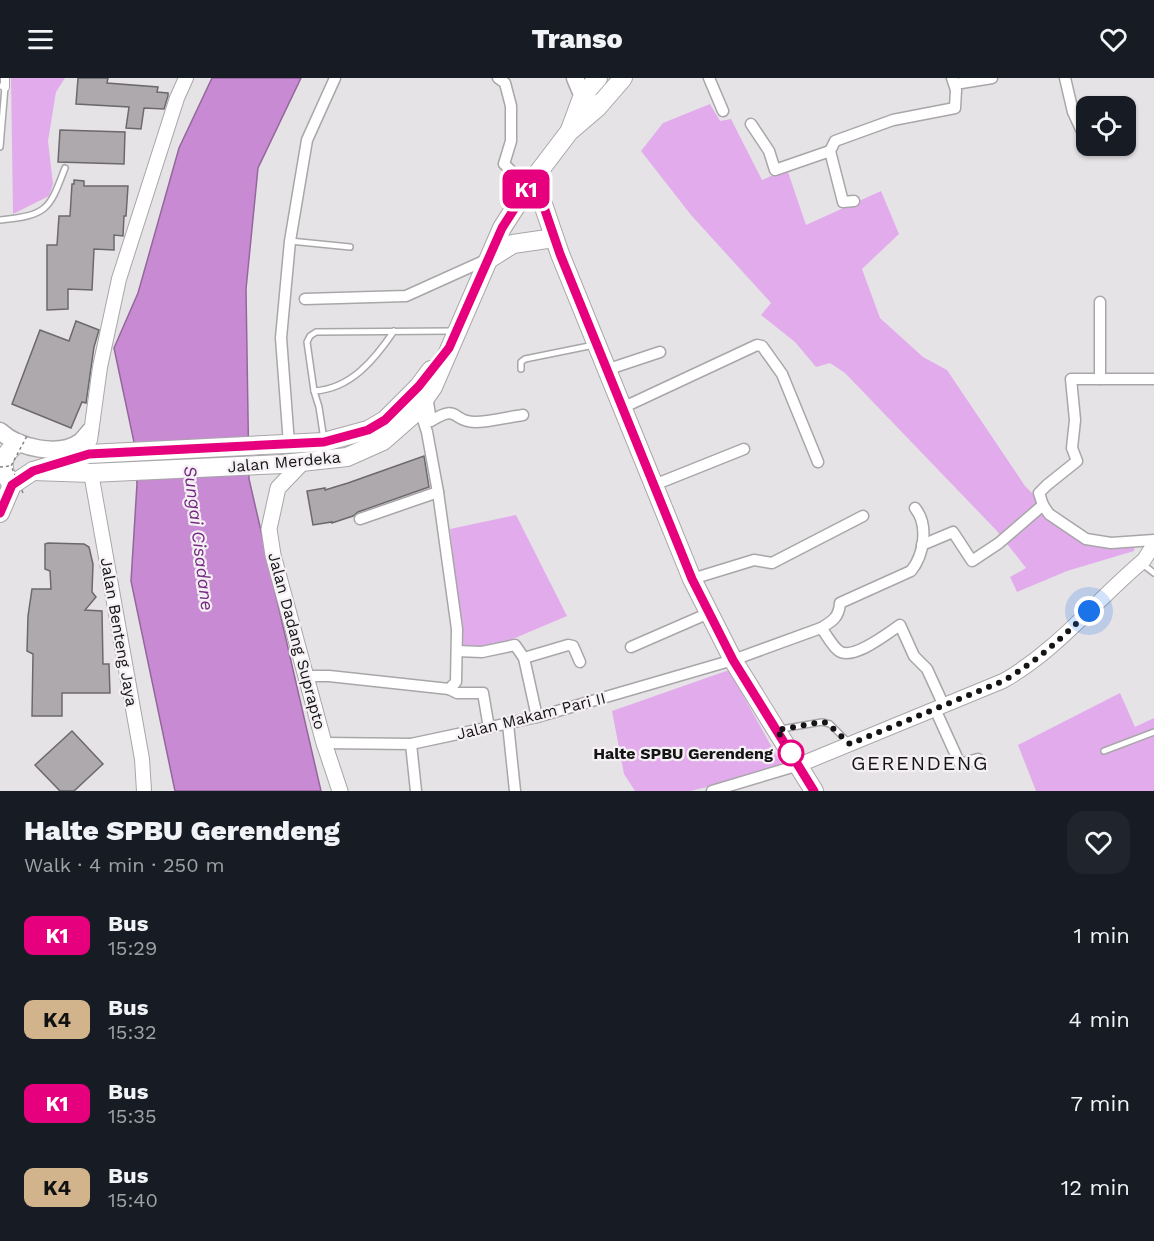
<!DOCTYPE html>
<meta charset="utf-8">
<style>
body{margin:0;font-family:"Work Sans",sans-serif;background:#20242c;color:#f1f3f6;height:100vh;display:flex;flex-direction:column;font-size:22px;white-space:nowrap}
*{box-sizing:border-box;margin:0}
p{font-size:20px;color:#9ea1a6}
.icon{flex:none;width:33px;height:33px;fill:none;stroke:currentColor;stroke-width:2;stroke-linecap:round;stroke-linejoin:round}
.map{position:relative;height:713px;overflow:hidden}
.panel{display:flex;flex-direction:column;background:#171b24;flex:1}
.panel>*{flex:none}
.badge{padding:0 12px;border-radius:9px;font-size:21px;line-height:39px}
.tools{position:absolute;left:1076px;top:18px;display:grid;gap:12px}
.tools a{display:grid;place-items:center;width:60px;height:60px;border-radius:12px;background:#171b24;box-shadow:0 2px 4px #0004;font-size:30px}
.you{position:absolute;width:30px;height:30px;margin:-15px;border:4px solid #fff;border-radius:50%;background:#1a73e8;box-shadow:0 0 0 9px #1a73e833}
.map>.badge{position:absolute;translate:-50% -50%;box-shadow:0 0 0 3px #fff}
.round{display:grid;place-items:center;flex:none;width:63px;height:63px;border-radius:18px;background:#20242c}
.overview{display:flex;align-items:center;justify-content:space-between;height:102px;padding:0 24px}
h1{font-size:28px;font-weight:800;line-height:45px}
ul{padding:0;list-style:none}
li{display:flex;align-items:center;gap:18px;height:84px;padding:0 24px}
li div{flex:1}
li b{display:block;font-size:22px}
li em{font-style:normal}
li .badge{min-width:66px;font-weight:700;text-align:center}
header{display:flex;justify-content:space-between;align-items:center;height:78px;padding:0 24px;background:#171b24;font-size:27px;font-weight:800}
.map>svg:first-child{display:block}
.green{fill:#e2acec}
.water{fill:#c98ad4;stroke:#93679b;stroke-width:1.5}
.building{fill:#ada9ad;stroke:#6c696d;stroke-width:1.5}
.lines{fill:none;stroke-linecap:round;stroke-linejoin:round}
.service-casing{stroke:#a9a6a9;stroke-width:8}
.pedestrian-casing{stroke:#a9a6a9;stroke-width:10}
.minor-casing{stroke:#a9a6a9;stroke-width:13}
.tertiary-casing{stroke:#a9a6a9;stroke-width:16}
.secondary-casing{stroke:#a9a6a9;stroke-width:17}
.primary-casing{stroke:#a9a6a9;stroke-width:19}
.trunk-casing{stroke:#a9a6a9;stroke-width:20}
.service{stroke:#fff;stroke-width:5}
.pedestrian{stroke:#fff;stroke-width:8}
.minor{stroke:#fff;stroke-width:10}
.tertiary{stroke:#fff;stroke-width:14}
.secondary{stroke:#fff;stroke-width:15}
.primary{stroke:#fff;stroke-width:16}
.trunk{stroke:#fff;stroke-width:18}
.path-bridge{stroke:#858385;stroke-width:1.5;stroke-dasharray:3 3;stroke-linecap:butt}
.line-casing{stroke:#fff;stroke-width:14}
.line{stroke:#e6007e;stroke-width:9}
.walk{stroke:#161516;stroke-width:6;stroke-dasharray:0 10.8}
.stop-dot{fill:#fff;stroke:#e6007e;stroke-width:3}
.labels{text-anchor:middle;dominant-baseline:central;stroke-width:4.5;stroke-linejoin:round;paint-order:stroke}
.street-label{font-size:16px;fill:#161516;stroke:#f4f0f4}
.stop-label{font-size:16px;font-weight:bold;fill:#161516;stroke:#f4f0f4;text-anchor:end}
.water-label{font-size:18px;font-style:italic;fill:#752982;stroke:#f4f0f4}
.quarter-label{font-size:20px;letter-spacing:1.5px;fill:#161516;stroke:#f4f0f4}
</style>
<header><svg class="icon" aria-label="menu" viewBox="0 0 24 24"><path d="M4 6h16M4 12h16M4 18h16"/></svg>Transo<svg class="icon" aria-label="heart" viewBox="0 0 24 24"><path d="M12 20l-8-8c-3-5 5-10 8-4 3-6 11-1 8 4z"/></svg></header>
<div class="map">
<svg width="1154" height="713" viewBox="0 0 1154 713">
<rect width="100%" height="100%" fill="#e6e3e7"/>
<g class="green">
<polygon points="11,0 65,0 56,14 48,63 53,106 49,118 13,136"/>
<polygon points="710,26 720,43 731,41 762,102 787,91 806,147 881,113 899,156 862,191 880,240 923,279 947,292 1025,408 1057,440 1085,458 1135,462 1134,473 1067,493 1017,514 1010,499 1026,490 996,452 845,295 830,285 816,289 795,264 761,237 771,225 691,137 641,73 663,45"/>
<polygon points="516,437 567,538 482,574 463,568 450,451"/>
<polygon points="729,592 784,691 690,713 635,713 624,696 612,633"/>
<polygon points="1120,615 1135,649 1154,640 1154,713 1036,713 1018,667"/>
</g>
<polygon class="water" points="212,0 301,0 258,90 246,211 249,401 321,713 175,713 131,503 137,406 134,364 114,270 138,215 179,70"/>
<g class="building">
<polygon points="78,0 108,0 107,5 158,9 157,14 168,15 168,18 164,31 144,30 141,51 126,50 129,29 76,26"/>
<polygon points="60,52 125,54 124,86 58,84"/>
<polygon points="74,102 84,103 84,108 128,108 126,138 124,138 123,158 114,157 114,172 94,171 92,212 68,211 68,231 47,232 47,167 57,167 59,138 70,138 72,106 74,106"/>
<polygon points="76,243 99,252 94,269 86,325 82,324 71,350 12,326 40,252 69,263"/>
<polygon points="424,378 429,409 358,434 353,438 332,445 332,444 313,447 307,413 325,410 325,412 348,405"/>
<polygon points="48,465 84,466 89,469 93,486 92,514 96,519 85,532 102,533 103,586 109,586 110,615 62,615 62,638 32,638 33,576 27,573 28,538 32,511 51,511 50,493 45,491 45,466"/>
<polygon points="72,653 103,686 74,713 60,713 35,687"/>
</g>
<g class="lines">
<g class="service-casing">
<g id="service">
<polyline points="0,8 5,9 0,69"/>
<path d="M0,142C48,137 49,132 65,90"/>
<polyline points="290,163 350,169"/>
<path d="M394,253C375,281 351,311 314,313L307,264L310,258L316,254L453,253"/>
<polyline points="521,291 521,284 525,281 594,267"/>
<polyline points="314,313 319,329 324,362"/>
<polyline points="1141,485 1154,495"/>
<polyline points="781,651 822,644 830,646 850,666"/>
<polyline points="1104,673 1154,654"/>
</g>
</g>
<g class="pedestrian-casing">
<polyline id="pedestrian" points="5,0 5,9"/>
</g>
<g class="minor-casing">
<g id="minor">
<polyline points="498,0 505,5 511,28 511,63 504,86 528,109"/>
<polyline points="709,0 723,33"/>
<polyline points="1065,0 1073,34 1085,60"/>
<polyline points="955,6 992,0"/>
<polyline points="751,46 769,73 775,92 830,73"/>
<polyline points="854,123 843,124 830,73 835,63 893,42 955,30 956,12 952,0"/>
<polyline points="305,221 406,218 488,181"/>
<polyline points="1100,224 1100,301 1154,301"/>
<polyline points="606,292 660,274"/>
<polyline points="1100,301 1071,301 1075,342 1072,370 1077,383 1047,407 1039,415 1043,427 1049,436 1086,461 1111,465 1154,462"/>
<path d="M427,318L431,343C460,325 451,344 475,344C490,344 508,339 523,337"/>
<polyline points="622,330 757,267 762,268 782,296 818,384"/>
<polyline points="289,366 281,260 290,163 307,62 335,0"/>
<polyline points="654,407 744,371"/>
<polyline points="360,441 438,414"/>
<polyline points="922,467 953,454 972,483 999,465 1043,427"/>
<polyline points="692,501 754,482 772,485 863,438"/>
<path d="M821,550C827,557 832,568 839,573C853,583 888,555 900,547L914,578L927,591L944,628"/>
<polyline points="631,569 709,535"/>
<polyline points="457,573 482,574 515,567 524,580 537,639"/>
<polyline points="524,580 568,567 573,568 580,584"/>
<polyline points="306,598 329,598 449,611 456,604 457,551 438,414 427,354 419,329"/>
<polyline points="449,611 457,615 483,615 489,650"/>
<polyline points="935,631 960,686 978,681"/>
<polyline points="508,646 515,713"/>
<path d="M324,665L411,666L537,639L733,582L821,550C833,543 839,539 840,525L911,493C924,477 929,447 915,430"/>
<polyline points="411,666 416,713"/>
<polyline points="712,713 799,687"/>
</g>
</g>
<g class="tertiary-casing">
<g id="tertiary">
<polyline points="90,362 100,289 119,201 177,20 186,0"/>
<polyline points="91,395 142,681 144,713"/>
<path d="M799,687L1003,603C1058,572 1096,522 1144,482L1154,466"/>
</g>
</g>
<g class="secondary-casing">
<polyline id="secondary" points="303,384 278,410 269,451 273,477 324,665 340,713"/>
</g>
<g class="primary-casing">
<g id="primary">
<polyline points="575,0 580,12 593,26"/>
<path d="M0,353C18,370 59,379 80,364C84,361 87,356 90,353"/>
</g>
</g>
<g class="trunk-casing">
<g id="trunk">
<polyline points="570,52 583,17 598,0"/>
<polyline points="534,100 560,176 692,501 733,582 814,713"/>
<polyline points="489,181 513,166 554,160"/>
<polyline points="33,393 91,395 283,386 347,379 383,363 415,335 433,309 502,150 534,100 569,54 597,30 623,0"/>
<path d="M12,407C0,391 0,378 18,365"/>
<polyline points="0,435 12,407 33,393 89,376 324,364 368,352 385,342 419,308 431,292"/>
</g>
</g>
<use href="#service" class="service"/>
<use href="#pedestrian" class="pedestrian"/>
<use href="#minor" class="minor"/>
<use href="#tertiary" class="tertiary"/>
<use href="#secondary" class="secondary"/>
<use href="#primary" class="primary"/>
<use href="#trunk" class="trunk"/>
<g class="path-bridge">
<polyline points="0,389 10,388"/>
<polyline points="23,415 11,388 27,358"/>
</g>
</g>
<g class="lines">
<g class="line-casing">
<polyline id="line" points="0,435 12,407 33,393 89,376 324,364 368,352 385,342 419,308 449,270 502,150 534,100 560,176 692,501 733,582 814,713"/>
</g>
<use href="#line" class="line"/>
<path class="walk" d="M791,675L777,652L822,644L827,645L850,666L1003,603C1036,584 1062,560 1089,533"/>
</g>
<circle class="stop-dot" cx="791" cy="675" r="12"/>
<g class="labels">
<g class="street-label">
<text transform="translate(284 384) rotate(-5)">Jalan Merdeka</text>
<text transform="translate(119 554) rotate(80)">Jalan Benteng Jaya</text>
<text transform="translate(297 563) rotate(75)">Jalan Dadang Suprapto</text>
<text transform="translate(531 638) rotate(-14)">Jalan Makam Pari II</text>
</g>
<g class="stop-label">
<text x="773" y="675">Halte SPBU Gerendeng</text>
</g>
<g class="water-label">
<text transform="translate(199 460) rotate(83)">Sungai Cisadane</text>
</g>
<g class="quarter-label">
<text x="920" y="685">GERENDENG</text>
</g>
</g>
</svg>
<div class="tools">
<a><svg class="icon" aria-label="locate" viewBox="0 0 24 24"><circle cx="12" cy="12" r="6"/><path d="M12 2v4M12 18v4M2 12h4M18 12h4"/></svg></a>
</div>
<div class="you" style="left:1089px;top:533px"></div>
<b class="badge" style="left:526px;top:111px;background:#e6007e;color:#fff">K1</b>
</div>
<section class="panel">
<div class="overview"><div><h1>Halte SPBU Gerendeng</h1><p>Walk · 4 min · 250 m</p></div><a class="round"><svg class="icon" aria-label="heart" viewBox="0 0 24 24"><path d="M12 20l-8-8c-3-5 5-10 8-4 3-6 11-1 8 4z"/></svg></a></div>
<ul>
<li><span class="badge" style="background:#e6007e;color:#fff">K1</span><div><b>Bus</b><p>15:29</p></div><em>1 min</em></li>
<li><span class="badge" style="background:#d2b48c;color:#111">K4</span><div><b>Bus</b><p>15:32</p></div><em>4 min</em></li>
<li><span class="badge" style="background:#e6007e;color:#fff">K1</span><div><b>Bus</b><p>15:35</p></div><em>7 min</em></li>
<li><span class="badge" style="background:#d2b48c;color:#111">K4</span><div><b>Bus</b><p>15:40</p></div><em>12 min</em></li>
</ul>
</section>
